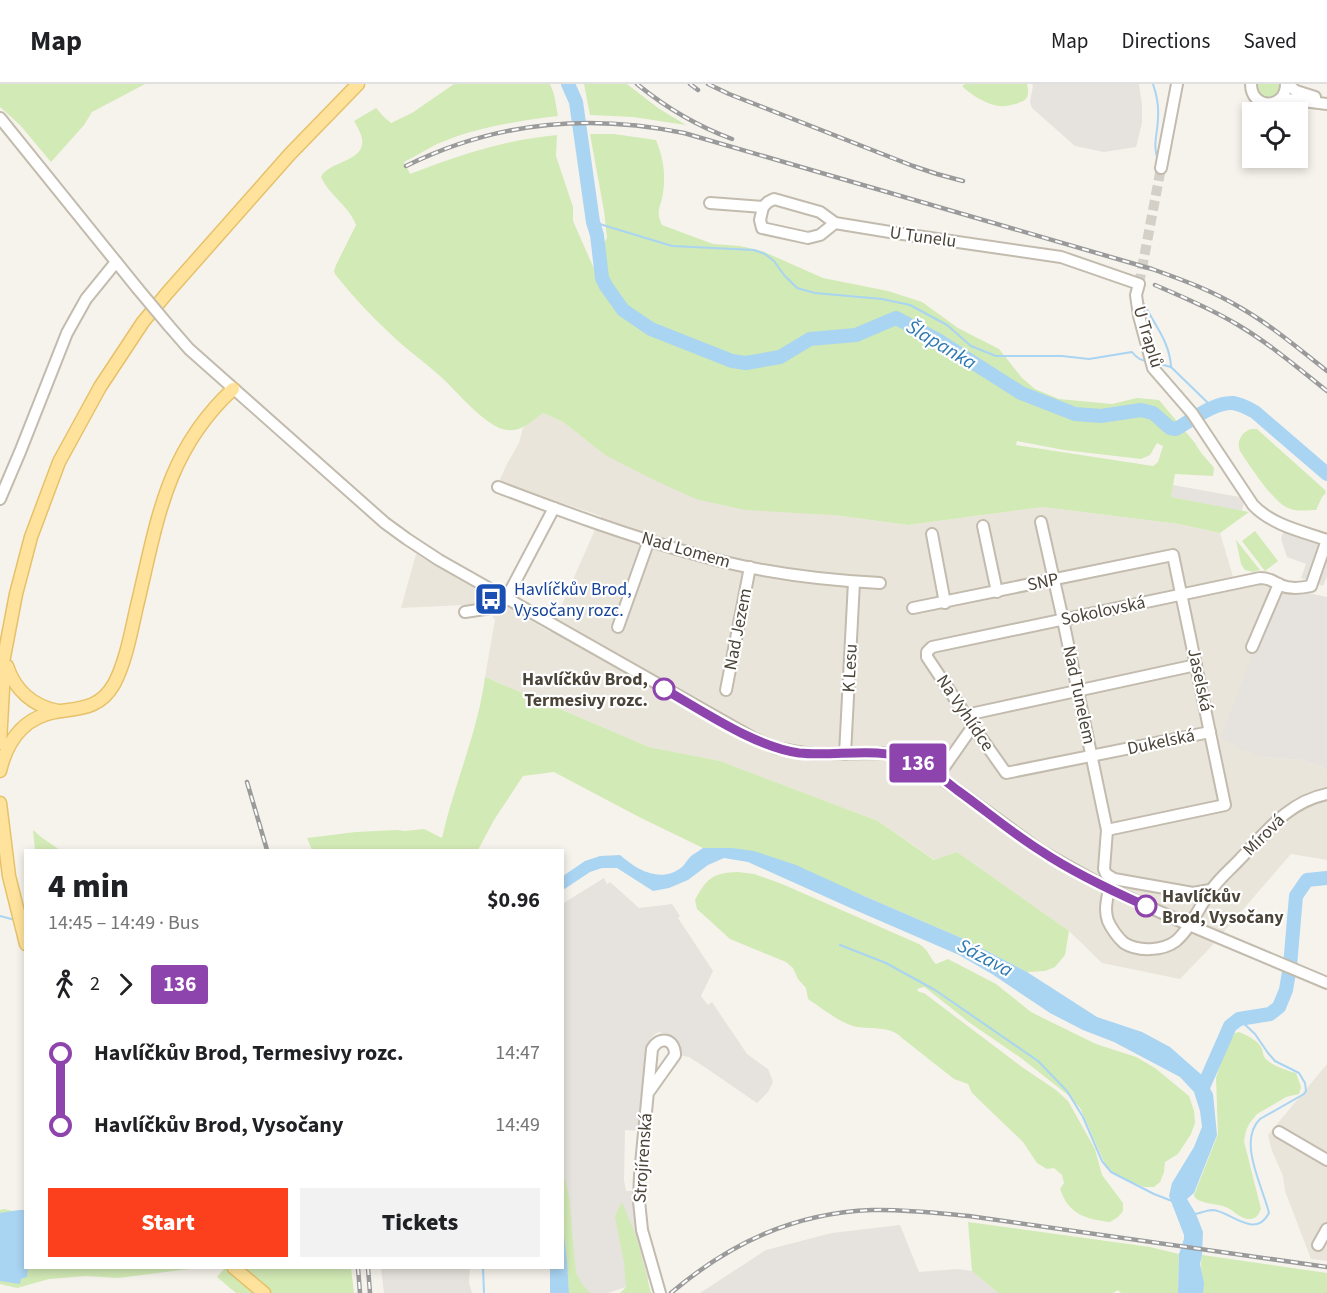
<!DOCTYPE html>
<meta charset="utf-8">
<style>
body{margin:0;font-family:"Source Sans 3",sans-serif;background:#f2f2f2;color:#202124;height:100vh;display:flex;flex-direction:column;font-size:22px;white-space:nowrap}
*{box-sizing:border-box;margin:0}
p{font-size:20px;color:#757577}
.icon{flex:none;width:33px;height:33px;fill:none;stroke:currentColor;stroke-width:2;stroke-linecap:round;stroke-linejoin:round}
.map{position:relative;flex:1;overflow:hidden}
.panel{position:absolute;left:24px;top:765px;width:540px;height:420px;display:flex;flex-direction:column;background:#fff;border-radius:0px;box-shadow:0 3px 9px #0003}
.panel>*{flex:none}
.badge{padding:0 12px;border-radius:4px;font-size:21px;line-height:39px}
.buttons{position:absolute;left:1242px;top:18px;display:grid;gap:12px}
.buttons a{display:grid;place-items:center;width:66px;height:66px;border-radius:0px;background:#fff;box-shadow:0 3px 9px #0003;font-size:30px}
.map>.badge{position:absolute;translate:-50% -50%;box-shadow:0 0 0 3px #fff}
.legs{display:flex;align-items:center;gap:9px;height:66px;padding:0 24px;font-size:20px}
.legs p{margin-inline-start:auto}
.headline{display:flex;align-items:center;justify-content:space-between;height:102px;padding:0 24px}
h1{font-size:33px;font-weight:800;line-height:45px}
.cta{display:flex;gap:12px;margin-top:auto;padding:12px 24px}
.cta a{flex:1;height:69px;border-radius:0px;background:#fc3f1d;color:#fff;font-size:24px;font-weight:800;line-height:69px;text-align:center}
.cta a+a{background:#f2f2f2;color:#202124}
ul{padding:0 24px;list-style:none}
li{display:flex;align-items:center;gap:21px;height:72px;font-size:22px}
li i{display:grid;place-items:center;width:9px;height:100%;margin:0 8px;background:currentColor}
li i::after{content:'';width:15px;height:15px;margin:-8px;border:4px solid;border-radius:50%;background:#fff}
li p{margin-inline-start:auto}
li:first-child i{background:linear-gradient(#0000 50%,currentColor 0)}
li:last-child i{background:linear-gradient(currentColor 50%,#0000 0)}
header{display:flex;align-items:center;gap:36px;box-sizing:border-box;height:84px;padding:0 30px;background:#fff;border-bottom:2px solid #e0e0e0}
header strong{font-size:28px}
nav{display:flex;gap:33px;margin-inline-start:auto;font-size:21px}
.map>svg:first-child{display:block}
.residential{fill:#eae5da}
.industrial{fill:#e6e2dd}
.green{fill:#d2eab5;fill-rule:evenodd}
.water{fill:#a9d4f2}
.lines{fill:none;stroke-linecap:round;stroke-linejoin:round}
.stream{stroke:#a9d4f2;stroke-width:2}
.river{stroke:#a9d4f2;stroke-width:14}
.minor-tunnel{stroke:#d4d0c8;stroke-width:10;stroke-dasharray:10 5;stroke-linecap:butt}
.minor-casing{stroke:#c2bbae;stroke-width:14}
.major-casing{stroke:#e6c16a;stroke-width:15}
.minor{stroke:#fff;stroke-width:10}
.major{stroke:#ffe39c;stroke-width:12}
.rail-casing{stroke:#9a9a9a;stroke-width:4.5}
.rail{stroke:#fff;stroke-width:2;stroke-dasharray:7;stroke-linecap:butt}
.minor-bridge-casing{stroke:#c2bbae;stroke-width:14;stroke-linecap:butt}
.minor-bridge{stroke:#fff;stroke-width:10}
.line-1-casing{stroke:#fff;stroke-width:14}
.line-1{stroke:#8e44ad;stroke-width:9}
.stop-1-dot{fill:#fff;stroke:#8e44ad;stroke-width:3}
.labels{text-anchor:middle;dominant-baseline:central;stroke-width:4.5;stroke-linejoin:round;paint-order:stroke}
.street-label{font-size:18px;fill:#4b4439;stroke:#fff}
.transit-label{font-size:18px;fill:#164399;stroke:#fff;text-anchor:start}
.stop-label{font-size:18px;font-weight:bold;fill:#4b4439;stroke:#fff;text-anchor:end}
.water-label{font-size:20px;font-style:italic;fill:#2e7ab2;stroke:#fff}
</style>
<header>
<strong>Map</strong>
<nav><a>Map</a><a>Directions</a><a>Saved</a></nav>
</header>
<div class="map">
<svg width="1327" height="1209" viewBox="0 0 1327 1209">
<rect width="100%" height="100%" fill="#f6f3ec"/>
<g class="residential">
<polygon points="543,329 563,338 605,371 834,431 908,441 1043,423 1179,440 1220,449 1234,496 1265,497 1280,506 1260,673 1303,676 1327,685 1327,776 1291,770 1208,866 1180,895 1102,879 1069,847 957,768 935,776 878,737 720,677 649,663 485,593 495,536 483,520 401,524 416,470 550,548 601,432 499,398 507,380 519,359 523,344"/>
<polygon points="1327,980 1327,1177 1311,1175 1285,1107 1283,1092 1272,1067 1268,1051"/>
</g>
<g class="industrial">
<polygon points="1032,0 1139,0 1142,21 1142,39 1136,63 1104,68 1075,62 1032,24 1030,18 1033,2"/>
<polygon points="1173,401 1245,414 1242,427 1171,413"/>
<polygon points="1284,446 1327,462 1327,492 1323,502 1301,494 1306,480 1287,473 1281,455"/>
<polygon points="1291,505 1327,513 1327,685 1303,676 1260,673 1222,655 1222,650 1253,570 1281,506"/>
<polygon points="604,794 607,800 610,798 639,824 672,820 680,832 678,834 713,887 701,912 708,921 712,918 747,970 768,985 773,998 768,1008 757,1019 706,984 689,973 678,971 670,953 665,950 659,948 655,950 650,955 648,962 639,1047 625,1046 624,1096 626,1107 633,1107 634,1134 650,1195 608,1209 570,1209 562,1145 562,820"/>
<polygon points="900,1141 919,1188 958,1185 972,1187 998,1209 700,1209 766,1166 832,1149"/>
<polygon points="381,1184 470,1184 469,1199 472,1209 384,1209"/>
</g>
<g class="green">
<polygon points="0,0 145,0 92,28 84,41 51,78 20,41 0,23"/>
<path d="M454,0H550L554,10L558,32C518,37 479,43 442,58C429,63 417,72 404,78L410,90C460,71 503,56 557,51L556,72L573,123V137L607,214L611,200L605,189L599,169L607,154L604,127L590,50H614L656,56C663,73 666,90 663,109C661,124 655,126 662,141L713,160L740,162L762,167L823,194L888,207L922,218L958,244L999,265L1022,294L1035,305L1059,315L1112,320L1137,314L1159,316L1195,359C1200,369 1208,376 1214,384L1213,392L1175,390L1171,413L1249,428L1220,449L1179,440L1043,423L908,441L834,431L745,426L696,415L654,396L605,371L563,338L543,329C532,337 522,348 507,346C486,344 457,307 440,292C427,280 411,269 398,257C375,236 354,214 335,190L334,187L336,181L356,141C349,122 329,111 321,93C328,77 366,78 362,55C361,49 357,42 354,37L376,24L384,33L391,39L412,29ZM1017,357L1064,366L1141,375L1150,371L1157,359L1163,362L1158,378L1153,382L1016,361Z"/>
<polygon points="584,0 627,0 658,24 686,41 633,33 590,31"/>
<path d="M965,0H1027C1030,13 1027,17 1015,20C1010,21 1005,23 1000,22C987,21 971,11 962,2Z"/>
<polygon points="1257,0 1280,0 1280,5 1275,13 1265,14 1258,8"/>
<path d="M1251,345H1257L1325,406L1326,409L1322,413L1316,426C1307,426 1296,428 1288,424C1274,419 1249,381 1240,367C1236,357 1242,348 1251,345Z"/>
<polygon points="1255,447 1278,477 1265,487 1242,457"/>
<polygon points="1236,456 1260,486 1253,488 1245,486 1241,480"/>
<path d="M485,593L649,663L720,677L878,737L934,776L957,768L1069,847L1065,871L1055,883L1045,887L1027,888L966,856L864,812L732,764H703L639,733L554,688L523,692L494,736L478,766H312L307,754L356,748L397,746L405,747L424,745L442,754C454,700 478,648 485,593Z"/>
<polygon points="33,746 41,753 60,766 35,766"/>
<path d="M738,788L754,790L782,800L919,860C929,866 929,873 936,880L948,875L996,900L1031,928L1051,938L1096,960L1136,973L1155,984L1189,1012L1194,1027L1195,1039L1191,1050L1178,1070L1165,1078L1164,1088L1160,1098L1154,1103H1144L1116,1091L1106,1082L1080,1024L1068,1011L1021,974L970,939L927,905L924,903L917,905L919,908L924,909L1022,983L1056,1006L1068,1017L1095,1065L1102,1091L1123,1119V1127L1118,1133L1110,1138C1086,1135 1069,1131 1060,1105L1064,1099L1062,1091L1054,1084L1047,1085L1037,1079L1023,1058L972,1009L968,1000L954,995L902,954C891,941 869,946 853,942C837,937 822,924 808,915L806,904L798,895L793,884L786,878L730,855L697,825L695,816C707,794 712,789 738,788Z"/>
<path d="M1239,948C1248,952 1258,956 1262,965C1263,968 1263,972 1265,974C1272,982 1286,986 1296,989L1301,1003L1299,1010L1286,1013L1257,1030L1249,1040L1246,1047L1244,1057L1261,1125C1259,1130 1257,1134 1251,1135C1242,1136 1235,1128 1228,1124C1218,1119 1204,1121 1195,1114L1194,1111L1218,1050L1216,994L1226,963L1235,949Z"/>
<polygon points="562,1083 569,1112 576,1189 582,1200 590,1209 569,1209 567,1177 562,1143"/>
<polygon points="622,1118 637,1155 651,1209 620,1209 626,1203 624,1179 615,1132"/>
<polygon points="4,1125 25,1130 26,1184 197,1184 118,1194 86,1192 49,1195 17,1204 0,1200 0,1126"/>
<polygon points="968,1138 1150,1163 1179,1170 1178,1209 1121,1209 1118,1206 1113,1209 998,1209 972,1187"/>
<path d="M1202,1171L1327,1189V1209H1203C1204,1196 1199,1184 1202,1171Z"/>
<polygon points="225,1184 351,1184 354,1209 236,1209 217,1193"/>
</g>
<g class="water">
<path d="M703,764H732L754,767L796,781L864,812L966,856L1027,888L1097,933L1142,948L1170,963L1204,993L1213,1010L1217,1051L1194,1109L1187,1115L1196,1130L1203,1148L1202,1171L1200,1180L1204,1199L1203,1209H1178L1179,1170L1184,1155V1151L1169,1112L1172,1099L1194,1063L1202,1043L1200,1027L1194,1008L1180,993L1114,958L1083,946L1050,929L992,890L959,871L855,826L748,778L724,774L708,781L688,796L669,804L653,807L617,784H602L590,788L563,806V792L585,777L600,772L620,771C637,786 661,800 682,783C685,780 688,775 691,772C695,769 699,767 703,764Z"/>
<polygon points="19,1126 25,1126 26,1184 28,1184 27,1193 21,1195 20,1200 0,1197 0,1129"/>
<polygon points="563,1143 567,1177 569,1209 550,1209 550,1184 562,1184"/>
</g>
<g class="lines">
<g class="stream">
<path d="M1153,0C1157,12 1159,21 1158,33C1158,49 1152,61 1158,76"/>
<path d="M593,138L672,162L754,166L765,170L774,177L784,191L797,204L815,209L882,215L910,221L947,241L971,262L996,272H1062L1089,275L1132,268C1136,273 1141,277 1147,277"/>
<path d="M1144,220C1155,241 1170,259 1171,283L1207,318L1209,326"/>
<polyline points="1156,279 1171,283"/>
<polyline points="0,832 15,836"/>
<polyline points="840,861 886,879 935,906 1038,977 1067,1007 1083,1033 1102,1077 1111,1088 1154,1110 1172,1117"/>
<path d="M1195,1130C1200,1129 1208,1126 1213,1126C1230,1127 1255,1156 1269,1129C1263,1103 1237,1057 1260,1035L1304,1010L1306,1007L1305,999L1299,989L1275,977L1268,969L1255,950L1239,935"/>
<polyline points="483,1184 484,1209"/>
</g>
<g class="river">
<path d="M568,0L576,18L593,138L597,151L602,194L606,202L623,226L651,245L732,277L746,279L780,273L810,255L856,251L896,234L936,255L1021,309L1075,330L1101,332L1141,326L1153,329L1170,344L1176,345C1192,336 1214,318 1233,319C1240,320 1248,324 1255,328L1327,390"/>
<polyline points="1204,1001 1230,942 1239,935 1270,930 1279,923 1286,906 1290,882 1296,812 1307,796 1327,794"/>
</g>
<polyline class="minor-tunnel" points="1139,200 1161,84"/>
<g class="minor-casing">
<g id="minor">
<path d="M1251,0C1251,26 1286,26 1286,0"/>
<polyline points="1287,0 1296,7 1315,13"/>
<polyline points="1278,17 1287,15 1327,20"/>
<polyline points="0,34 138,205"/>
<polyline points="1161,84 1177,0"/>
<path d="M710,119L763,123L768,118L774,115L820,128L835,139L896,149L1061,173L1139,200L1136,211L1139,232L1153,284L1192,329L1253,421C1272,441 1301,447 1327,456"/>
<polyline points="763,123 760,136 762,144 808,154 820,151 835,139"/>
<polyline points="169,242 189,265 385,439 407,455 439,476 755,655 776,664 798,668 813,670 883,669 898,672 912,676 938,692 1041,767 1109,805 1189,841 1327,899"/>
<path d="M498,403C564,428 631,453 698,471C757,488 819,496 880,499"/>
<polyline points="0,415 20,368 67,249 86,215 116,178"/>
<polyline points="1041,438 1063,536 1107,746 1104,785 1106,790 1114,795 1193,809 1210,806"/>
<polyline points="983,442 997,508"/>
<polyline points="932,450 945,519"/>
<polyline points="913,524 1173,471 1225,721 1107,746"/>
<polyline points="465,528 498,523 506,515 554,424"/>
<polyline points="618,543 649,456"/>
<polyline points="1252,563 1279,500"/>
<polyline points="726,606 750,483"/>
<polyline points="966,631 1196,581"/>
<path d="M1210,648L1006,689L973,642L927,573V568L932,563L1260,494C1268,494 1273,497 1280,501C1289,505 1302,504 1311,502L1327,456"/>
<polyline points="845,670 854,498"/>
<polyline points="938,692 973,642"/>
<path d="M1109,805C1107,816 1104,826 1108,837C1111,844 1118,854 1124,859C1138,868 1163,867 1176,857C1191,844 1199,823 1210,808C1218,795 1231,785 1241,774C1267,747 1288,718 1327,710"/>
<path d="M648,1009L675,971C675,955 660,951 652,965L640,1091L639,1117L642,1146L660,1209"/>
<polyline points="1279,1048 1327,1076"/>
<polyline points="1318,1161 1327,1145"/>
</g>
</g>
<g class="major-casing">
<g id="major">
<path d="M7,582C15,606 33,622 58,627"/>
<polyline points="0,594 16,510 31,453 59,378 100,303 143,238 168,208 290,70 358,0"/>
<polyline points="0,659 4,586"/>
<path d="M0,687C7,657 23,634 55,628C80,624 100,625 114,600C125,580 131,549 136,526C157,440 164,369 233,305"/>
<polyline points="0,719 9,792 26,860"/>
<polyline points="234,1184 264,1209"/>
</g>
</g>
<use href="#minor" class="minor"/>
<use href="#major" class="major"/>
<g class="rail-casing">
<g id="rail">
<path d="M637,0C665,23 697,42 732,55"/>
<polyline points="690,0 698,6"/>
<polyline points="708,0 729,10 913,82 937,90 963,97"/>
<path d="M406,82C495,38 588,29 684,49L1152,185C1183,196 1213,207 1241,224C1272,242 1299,265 1327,287"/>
<path d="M1155,201C1183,213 1212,225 1238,241C1270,260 1298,284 1327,307"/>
<polyline points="247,698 267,766"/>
<polyline points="358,1184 360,1209"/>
<polyline points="368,1184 370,1209"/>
<path d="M671,1209C730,1159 794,1129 872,1126C905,1125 937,1129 969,1132L1327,1183"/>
</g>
</g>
<use href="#rail" class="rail"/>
<g class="minor-bridge-casing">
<polyline id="minor-bridge" points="138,205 169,242"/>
</g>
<use href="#minor-bridge" class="minor-bridge"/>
</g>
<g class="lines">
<g class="line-1-casing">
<path id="line-1" d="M664,605C703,627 755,663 799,669C836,673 876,662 911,676C928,683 943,695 957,706C985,726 1012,749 1041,767C1074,789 1110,806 1146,822"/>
</g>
<use href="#line-1" class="line-1"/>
</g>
<defs>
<g id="bus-square" transform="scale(1.725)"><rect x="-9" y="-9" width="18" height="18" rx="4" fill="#1a4fb4" stroke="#fff"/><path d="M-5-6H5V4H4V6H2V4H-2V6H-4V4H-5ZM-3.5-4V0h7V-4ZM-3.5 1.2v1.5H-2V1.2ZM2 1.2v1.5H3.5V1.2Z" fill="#fff"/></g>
</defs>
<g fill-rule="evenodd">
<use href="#bus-square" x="491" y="515"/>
</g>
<g class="stop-1-dot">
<circle cx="664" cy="605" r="10"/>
<circle cx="1146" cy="822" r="10"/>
</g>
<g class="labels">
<g class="street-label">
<text transform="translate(923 153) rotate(8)">U Tunelu</text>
<text transform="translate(1148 253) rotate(73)">U Traplů</text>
<text transform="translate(686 466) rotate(16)">Nad Lomem</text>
<text transform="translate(1043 498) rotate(-12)">SNP</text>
<text transform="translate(1103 527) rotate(-12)">Sokolovská</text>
<text transform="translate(738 545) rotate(-79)">Nad Jezem</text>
<text transform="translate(850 584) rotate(-87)">K Lesu</text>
<text transform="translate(1200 596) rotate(78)">Jaselská</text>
<text transform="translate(1079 611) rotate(78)">Nad Tunelem</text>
<text transform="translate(965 629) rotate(56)">Na Vyhlídce</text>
<text transform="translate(1161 658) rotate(-12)">Dukelská</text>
<text transform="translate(1264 751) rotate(-45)">Mírová</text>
<text transform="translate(643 1074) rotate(-86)">Strojírenská</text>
</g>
<g class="transit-label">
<text x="514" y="505">Havlíčkův Brod,<tspan x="514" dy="21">Vysočany rozc.</tspan></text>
</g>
<g class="stop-label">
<text x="648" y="595">Havlíčkův Brod,<tspan x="648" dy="21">Termesivy rozc.</tspan></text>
<text x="1162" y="812" text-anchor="start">Havlíčkův<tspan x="1162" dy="21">Brod, Vysočany</tspan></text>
</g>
<g class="water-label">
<text transform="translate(941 261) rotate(31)">Šlapanka</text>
<text transform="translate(985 874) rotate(28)">Sázava</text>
</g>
</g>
</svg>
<div class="buttons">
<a><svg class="icon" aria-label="locate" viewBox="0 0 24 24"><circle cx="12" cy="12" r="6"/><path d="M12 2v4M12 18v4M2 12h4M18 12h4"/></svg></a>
</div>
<b class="badge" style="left:918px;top:679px;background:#8e44ad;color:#fff">136</b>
<section class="panel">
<div class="headline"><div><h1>4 min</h1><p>14:45 – 14:49 · Bus</p></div><b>$0.96</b></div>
<div class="legs"><svg class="icon" aria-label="walk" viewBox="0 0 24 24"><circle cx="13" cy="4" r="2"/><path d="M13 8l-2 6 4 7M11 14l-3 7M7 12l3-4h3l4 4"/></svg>2<svg class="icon" aria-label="forward" viewBox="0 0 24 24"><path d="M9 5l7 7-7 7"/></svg><b class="badge" style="background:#8e44ad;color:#fff">136</b></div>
<ul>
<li><i style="color:#8e44ad"></i><b>Havlíčkův Brod, Termesivy rozc.</b><p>14:47</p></li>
<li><i style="color:#8e44ad"></i><b>Havlíčkův Brod, Vysočany</b><p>14:49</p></li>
</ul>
<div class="cta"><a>Start</a><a>Tickets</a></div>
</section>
</div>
